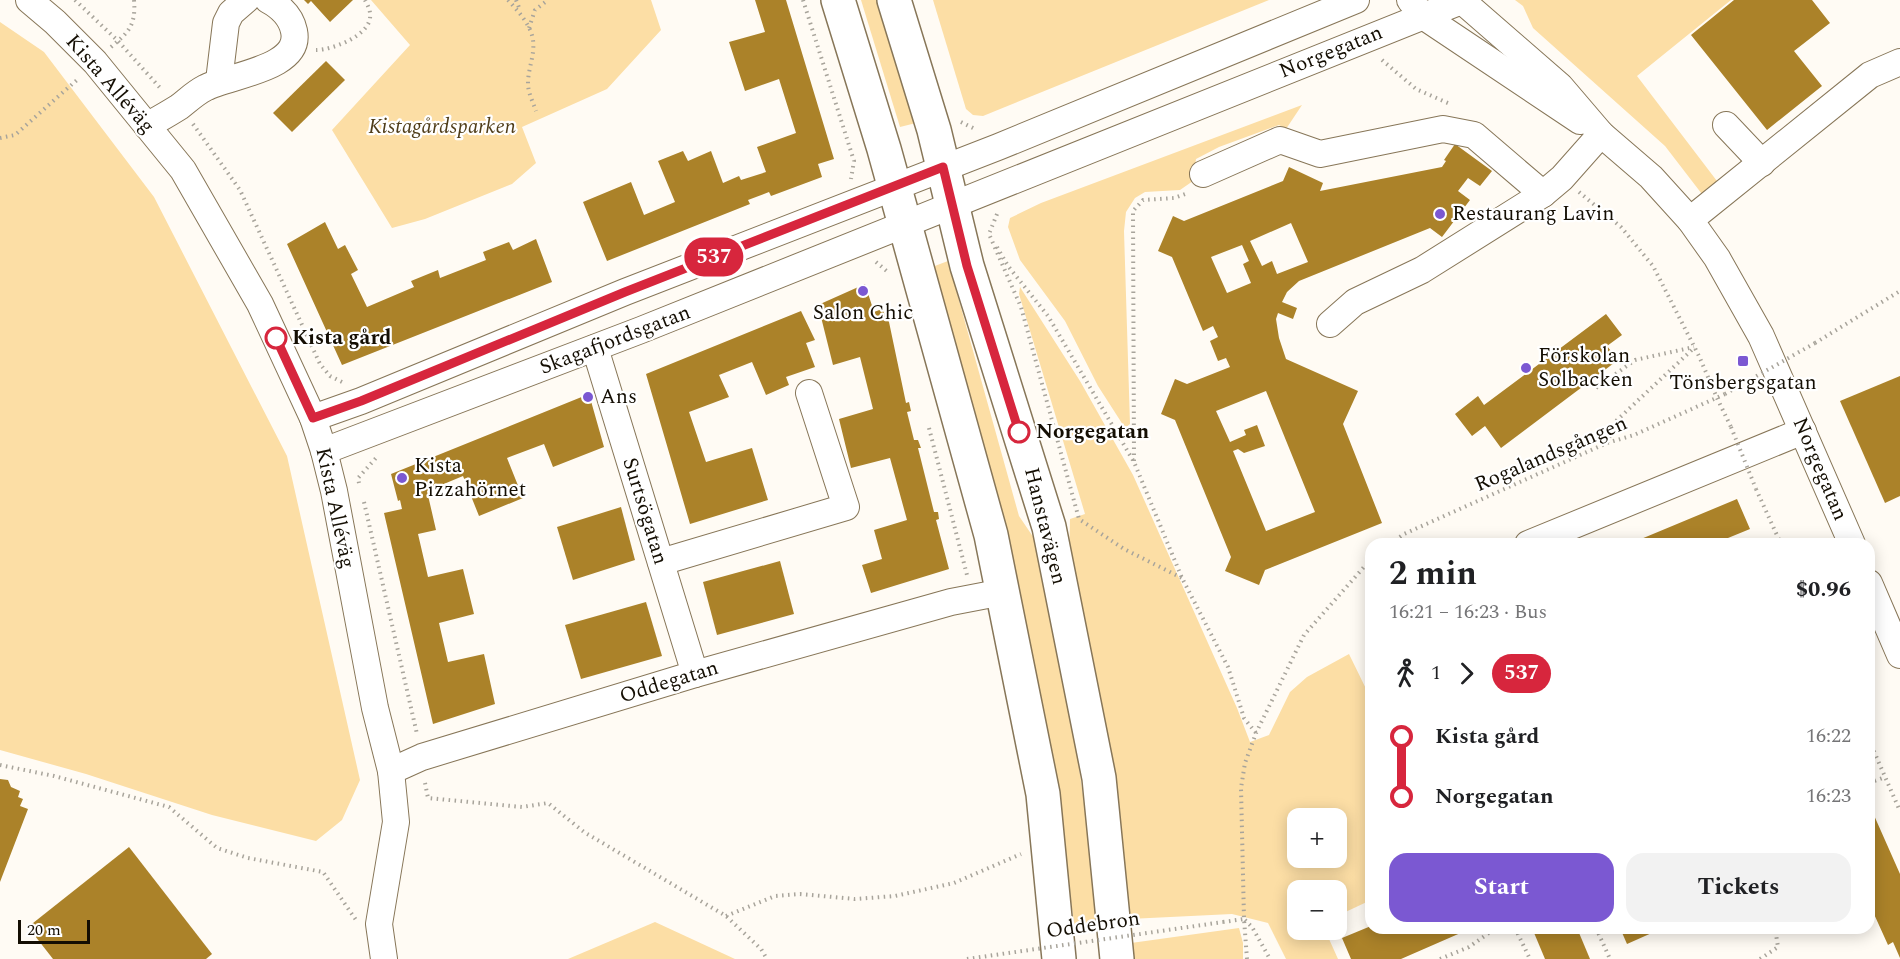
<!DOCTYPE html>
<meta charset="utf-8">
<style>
body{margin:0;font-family:Spectral,serif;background:#f2f2f2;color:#202124;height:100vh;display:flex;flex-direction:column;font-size:22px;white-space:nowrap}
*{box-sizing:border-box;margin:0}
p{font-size:20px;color:#757577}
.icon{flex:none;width:33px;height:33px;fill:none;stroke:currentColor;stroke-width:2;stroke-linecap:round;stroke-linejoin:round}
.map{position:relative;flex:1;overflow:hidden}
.sheet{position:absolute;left:1365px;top:538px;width:510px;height:396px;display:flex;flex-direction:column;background:#fff;border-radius:18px;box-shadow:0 3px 15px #0003}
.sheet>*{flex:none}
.badge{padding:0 12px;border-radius:20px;font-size:21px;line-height:39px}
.buttons{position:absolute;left:1287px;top:808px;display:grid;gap:12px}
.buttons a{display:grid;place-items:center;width:60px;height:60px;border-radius:12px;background:#fff;box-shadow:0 3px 15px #0003;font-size:30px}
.scale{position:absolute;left:18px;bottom:15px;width:72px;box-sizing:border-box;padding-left:6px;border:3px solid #140e03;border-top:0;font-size:16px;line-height:21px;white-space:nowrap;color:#140e03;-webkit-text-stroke:4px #fff;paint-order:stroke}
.map>.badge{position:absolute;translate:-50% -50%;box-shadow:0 0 0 3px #fff}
.legs{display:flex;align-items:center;gap:9px;height:66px;padding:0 24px;font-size:20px}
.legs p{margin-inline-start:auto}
.head{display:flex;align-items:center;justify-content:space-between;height:102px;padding:0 24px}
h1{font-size:33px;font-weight:700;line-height:45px}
.primary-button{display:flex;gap:12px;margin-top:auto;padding:12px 24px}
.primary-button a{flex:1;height:69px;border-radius:18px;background:#7b58d2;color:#fff;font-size:24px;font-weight:700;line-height:69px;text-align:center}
.primary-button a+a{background:#f2f2f2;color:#202124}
ul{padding:0 24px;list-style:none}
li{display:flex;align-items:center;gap:21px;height:60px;font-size:22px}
li i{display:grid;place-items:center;width:9px;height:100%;margin:0 8px;background:currentColor}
li i::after{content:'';width:15px;height:15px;margin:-8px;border:4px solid;border-radius:50%;background:#fff}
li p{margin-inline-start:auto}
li:first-child i{background:linear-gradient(#0000 50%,currentColor 0)}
li:last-child i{background:linear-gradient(currentColor 50%,#0000 0)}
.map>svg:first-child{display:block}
.green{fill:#fcdea5;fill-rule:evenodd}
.building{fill:#ab8229;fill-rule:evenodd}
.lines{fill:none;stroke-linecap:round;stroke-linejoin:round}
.minor-casing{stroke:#877658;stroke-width:28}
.major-casing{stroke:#877658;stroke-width:36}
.path{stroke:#a8a49b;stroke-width:4;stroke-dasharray:1.5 4.5;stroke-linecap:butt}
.minor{stroke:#fff;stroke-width:26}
.major{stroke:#fff;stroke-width:33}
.path-bridge{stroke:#a8a49b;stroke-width:4;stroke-dasharray:1.5 4.5;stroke-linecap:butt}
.line-1-casing{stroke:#fff;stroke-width:14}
.line-1{stroke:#d7263d;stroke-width:9}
.poi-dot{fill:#7b58d2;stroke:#fff;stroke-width:2}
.stop-1-dot{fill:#fff;stroke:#d7263d;stroke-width:3}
.labels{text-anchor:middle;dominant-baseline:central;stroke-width:4.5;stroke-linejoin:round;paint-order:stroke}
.street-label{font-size:21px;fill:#140e03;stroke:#fff}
.park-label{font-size:21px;font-style:italic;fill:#4f3d19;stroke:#fff}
.poi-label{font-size:21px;fill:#140e03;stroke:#fff;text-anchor:start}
.stop-label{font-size:21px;font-weight:bold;fill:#140e03;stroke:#fff;text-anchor:start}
</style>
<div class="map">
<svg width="1900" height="959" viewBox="0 0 1900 959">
<rect width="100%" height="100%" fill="#fffbf4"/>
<g class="green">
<polygon points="371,0 651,0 661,30 607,89 522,127 536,163 512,184 425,219 392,228 332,130 410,45"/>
<polygon points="861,0 878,0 916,123 900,127"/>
<polygon points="933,0 1269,0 983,116 973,115 966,109"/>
<polygon points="1515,0 1731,0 1637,76 1720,185 1705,198 1665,146 1533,28 1523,6"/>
<polygon points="0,22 44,52 154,197 287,456 360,780 342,820 316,841 212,815 86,774 0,750"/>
<polygon points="1302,105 1286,129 1279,125 1219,147 1196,159 1193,181 1180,190 1145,192 1135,198 1126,212 1124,231 1130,424 1125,428 1098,386 1065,321 1020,260 1008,227 1010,218 1041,203"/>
<path d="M948,261L1019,516L1038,544L1074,732L1101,923L1075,928C1055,801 1037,673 1009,547C987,453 960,360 932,267Z"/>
<path d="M1020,287L1080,381L1133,475L1237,708L1250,742L1269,735L1290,692L1307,677L1349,654L1371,699V900L1337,916L1336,891H1298V930H1325L1338,959H1286L1268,923L1232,914L1129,919L1069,561L1070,519L1085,514L1019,294ZM1298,819H1336V858H1298Z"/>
<polygon points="655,922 735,959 568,959"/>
<polygon points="1239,928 1243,943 1243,959 1133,959 1131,943"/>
</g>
<g class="building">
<polygon points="304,0 353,0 330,22 311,1 308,4"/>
<polygon points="755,0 786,0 834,159 818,164 822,177 771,196 769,192 748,200 750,204 607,261 583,202 631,182 644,215 675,202 658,161 683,151 688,161 711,151 723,183 739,176 741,180 766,172 757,147 796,133 779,79 745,91 729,42 765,32"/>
<polygon points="1734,0 1812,0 1830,23 1794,51 1822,86 1767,130 1691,35"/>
<polygon points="326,61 345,80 292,132 273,113"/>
<path d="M1455,144L1492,171L1480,186L1468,178L1458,191L1470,200L1442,237L1430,228L1299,281L1287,292L1282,302L1297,308L1293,319L1278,313L1276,319L1279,338L1286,359L1358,391L1343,424L1382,523L1265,570L1259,585L1225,571L1231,557L1175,420L1161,414L1175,379L1187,384L1230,367L1226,358L1218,361L1210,341L1218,337L1213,326L1203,331L1172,257L1158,251L1173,216L1184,221L1283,181L1289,167L1323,183L1320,191L1442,167L1446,161L1444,160ZM1291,223L1308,262L1277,274L1272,261L1262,266L1250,241ZM1242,245L1249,261L1243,264L1251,283L1227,293L1211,257ZM1266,391L1315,512L1266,531L1233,451L1238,449L1244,453L1265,446L1257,425L1244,430L1246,435L1230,442L1216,411Z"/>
<polygon points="325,222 338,249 345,245 358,270 351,274 367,307 414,287 411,281 438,270 440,278 486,260 483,252 509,242 513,250 536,239 552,282 342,365 287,244"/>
<polygon points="865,284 874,312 882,309 889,322 906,403 909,402 911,411 907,412 914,440 918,440 921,448 918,448 934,512 938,512 939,519 936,520 949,569 871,593 862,565 882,559 874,530 907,520 890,458 851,468 839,419 873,409 860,357 833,365 818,305"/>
<polygon points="801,311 815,340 806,343 815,367 786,377 789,385 766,395 752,362 719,375 729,397 689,412 706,462 752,448 768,500 690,524 646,374"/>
<polygon points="1606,314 1622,335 1607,346 1618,360 1501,448 1485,426 1472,436 1455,414 1478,396 1484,405"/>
<polygon points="1900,376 1900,496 1885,503 1840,401"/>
<polygon points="589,394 604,447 553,467 544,444 507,458 523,498 479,516 463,476 427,491 436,530 418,534 428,577 463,569 474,614 439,623 448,662 484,654 495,704 433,724 384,513 402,509 400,500 398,501 391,474"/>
<polygon points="1737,499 1750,529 1728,538 1730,544 1629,544"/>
<polygon points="621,507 635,560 573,580 557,527"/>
<polygon points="780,561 794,614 717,635 703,582"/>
<polygon points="646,602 662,656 581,679 565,625"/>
<polygon points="0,779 8,780 11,787 20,791 18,797 23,799 20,806 28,809 0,882"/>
<polygon points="1869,804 1900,874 1900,958 1893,942 1888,945 1869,903"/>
<polygon points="129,847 212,954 206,959 53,959 28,927"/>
<polygon points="1371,926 1371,928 1472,928 1401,959 1351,959 1342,938"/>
<polygon points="1532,928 1577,928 1590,959 1545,959"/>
<polygon points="1620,928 1663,928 1627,944"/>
</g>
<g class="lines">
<g class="minor-casing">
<g id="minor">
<polyline points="29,0 55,22 95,62 183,170 260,304 313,418 324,451 334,491 375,708 391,771 396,822 379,924 384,959"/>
<polyline points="1410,0 1423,16 1580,121"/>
<polyline points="1461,0 1560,86 1601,134 1651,177 1690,220 1717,258 1761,336 1852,544"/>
<polyline points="219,81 226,23 231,13 246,0"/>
<polyline points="1726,125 1762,163"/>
<path d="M147,126C157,120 168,114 179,107C187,101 195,93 205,88C229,75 302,69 294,31C291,16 281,7 268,0"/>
<polyline points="1203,174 1280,140 1320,154 1443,129 1474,135 1543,194"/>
<polyline points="1690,220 1870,75 1900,62"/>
<polyline points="1330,324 1355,302 1422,270 1543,194 1562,178 1601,134"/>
<polyline points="595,348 695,674"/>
<polyline points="313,418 361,401 625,292 998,147 1356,0"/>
<polyline points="324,451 641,330 1464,0"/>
<polyline points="1528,544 1803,431"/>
<polyline points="661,562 846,507 809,393"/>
<polyline points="1869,583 1900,655"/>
<polyline points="391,771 422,757 695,674 951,602 1003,592"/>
</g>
</g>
<g class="major-casing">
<g id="major">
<polyline points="838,0 884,149 991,535 1043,794 1059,959"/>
<polyline points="894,0 934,130 967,266 1049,527 1099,778 1117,959"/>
</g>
</g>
<g class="path">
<polyline points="75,0 118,41 162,90"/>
<path d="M508,0C518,11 531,25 533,40C535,55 528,69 528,83C528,93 533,102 536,111"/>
<polyline points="516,0 520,10"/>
<polyline points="803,0 854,161 851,179"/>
<polyline points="529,28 535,10 548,0"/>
<path d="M111,47C129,32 136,25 134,0"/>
<path d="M316,50C332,50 368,36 370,18C371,11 368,6 365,0"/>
<polyline points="1382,60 1416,89 1450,104"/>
<polyline points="961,122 975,129"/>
<polyline points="193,124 240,190 320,364 330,376 342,382"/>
<polyline points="0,138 15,135 78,79"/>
<polyline points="1579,192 1621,227 1653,266 1699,356 1717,398 1731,427"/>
<polyline points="997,214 989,234 1021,307 1079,519 1124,549 1182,578"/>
<polyline points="997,247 1008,266 1048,316 1134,462 1182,578 1228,667 1244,718 1256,733"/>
<polyline points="876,262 889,273"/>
<polyline points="1815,343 1900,291"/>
<polyline points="1596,388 1635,360 1694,347"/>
<polyline points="929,428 967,575"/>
<polyline points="1607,443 1616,421 1695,347"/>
<polyline points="1134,461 1133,211 1143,200 1174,198 1188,193"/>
<polyline points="359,483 358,478 376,458"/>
<polyline points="1756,489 1781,544"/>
<polyline points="364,502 417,734"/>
<polyline points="1390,544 1404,534 1607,443 1634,435 1725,394"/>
<polyline points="1869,740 1900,811"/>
<polyline points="0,765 54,776 169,807 217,848 248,858 323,872 356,920"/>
<polyline points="425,783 428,798 522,807 548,803 584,832 726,916 761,949 767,959"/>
<polyline points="1869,783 1885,777"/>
<polyline points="726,916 775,896 800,894 855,899 895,896 954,883 1021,854"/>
<polyline points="1245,920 1252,927 1270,959"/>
<polyline points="1223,922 1244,919"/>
<polyline points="1515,928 1530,959"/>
<polyline points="1596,928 1610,959"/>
<polyline points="1247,959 1244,919 1241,788 1245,763 1256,733 1304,635 1371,559"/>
<polyline points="1440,959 1469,947 1496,928"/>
<polyline points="1760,959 1778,947 1775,928"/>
</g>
<use href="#minor" class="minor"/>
<use href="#major" class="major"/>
<g class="path-bridge">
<polyline points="1725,394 1815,343"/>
<polyline points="1731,427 1756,489"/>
<polyline points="967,959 1223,922"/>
</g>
</g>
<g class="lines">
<g class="line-1-casing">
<polyline id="line-1" points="276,338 313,418 361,401 625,292 943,167 967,266 1019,432"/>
</g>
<use href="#line-1" class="line-1"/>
</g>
<g class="poi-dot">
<circle cx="1440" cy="214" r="6"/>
<circle cx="863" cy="291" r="6"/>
<rect x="1737" y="355" width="12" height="12" rx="3"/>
<circle cx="1526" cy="368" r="6"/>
<circle cx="588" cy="397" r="6"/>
<circle cx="402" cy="478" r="6"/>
</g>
<g class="stop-1-dot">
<circle cx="276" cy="338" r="10"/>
<circle cx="1019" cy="432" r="10"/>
</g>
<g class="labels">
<g class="street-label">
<text transform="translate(1331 52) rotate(-22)">Norgegatan</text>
<text transform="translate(110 84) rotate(49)">Kista Alléväg</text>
<text transform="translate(615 340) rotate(-21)">Skagafjordsgatan</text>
<text transform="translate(1551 454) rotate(-23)">Rogalandsgången</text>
<text transform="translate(1820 469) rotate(67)">Norgegatan</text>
<text transform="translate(335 508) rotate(78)">Kista Alléväg</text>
<text transform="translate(645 511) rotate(73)">Surtsögatan</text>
<text transform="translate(1045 526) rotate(76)">Hanstavägen</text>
<text transform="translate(669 682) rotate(-17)">Oddegatan</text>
<text transform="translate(1093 925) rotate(-8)">Oddebron</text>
</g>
<g class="park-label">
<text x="442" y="127">Kistagårdsparken</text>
</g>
<g class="poi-label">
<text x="1452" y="214">Restaurang Lavin</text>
<text x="863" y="313" text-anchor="middle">Salon Chic</text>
<text x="1538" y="356">Förskolan<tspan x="1538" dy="24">Solbacken</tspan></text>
<text x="1743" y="383" text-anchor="middle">Tönsbergsgatan</text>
<text x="600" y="397">Ans</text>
<text x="414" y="466">Kista<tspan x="414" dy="24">Pizzahörnet</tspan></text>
</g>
<g class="stop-label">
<text x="292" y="338">Kista gård</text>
<text x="1036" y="432">Norgegatan</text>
</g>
</g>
</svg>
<div class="buttons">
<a>+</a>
<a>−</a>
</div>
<div class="scale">20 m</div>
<b class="badge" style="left:714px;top:257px;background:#d7263d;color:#fff">537</b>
<section class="sheet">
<div class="head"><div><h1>2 min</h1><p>16:21 – 16:23 · Bus</p></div><b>$0.96</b></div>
<div class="legs"><svg class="icon" aria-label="walk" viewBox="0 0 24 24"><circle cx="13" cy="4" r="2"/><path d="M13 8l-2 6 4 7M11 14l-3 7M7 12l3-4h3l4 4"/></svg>1<svg class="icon" aria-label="forward" viewBox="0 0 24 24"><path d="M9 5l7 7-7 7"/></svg><b class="badge" style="background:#d7263d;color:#fff">537</b></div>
<ul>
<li><i style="color:#d7263d"></i><b>Kista gård</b><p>16:22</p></li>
<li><i style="color:#d7263d"></i><b>Norgegatan</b><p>16:23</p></li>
</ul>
<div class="primary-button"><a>Start</a><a>Tickets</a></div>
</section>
</div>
